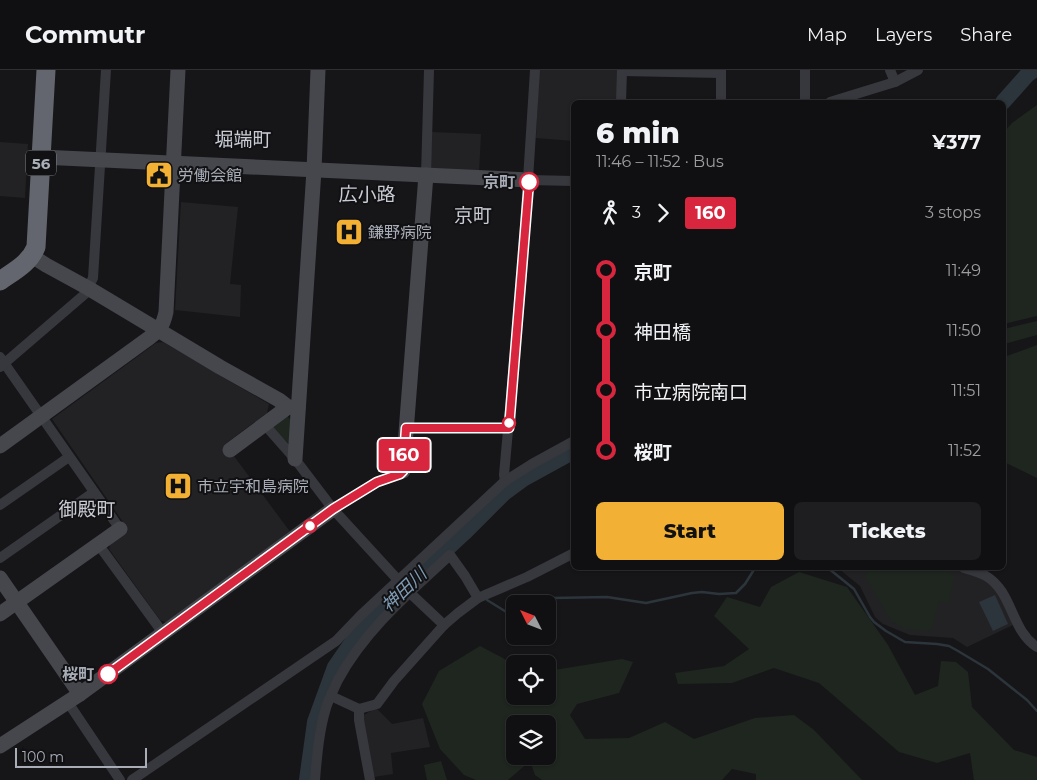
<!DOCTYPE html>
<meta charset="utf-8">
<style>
body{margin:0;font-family:Montserrat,"Noto Sans JP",sans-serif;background:#1e1e20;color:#f1f3f6;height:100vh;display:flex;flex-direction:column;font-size:19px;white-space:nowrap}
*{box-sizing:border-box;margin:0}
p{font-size:16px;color:#9c9d9f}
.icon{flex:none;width:28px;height:28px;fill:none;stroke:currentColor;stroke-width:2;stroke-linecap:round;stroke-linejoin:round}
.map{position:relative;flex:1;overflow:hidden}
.sheet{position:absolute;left:571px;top:30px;width:435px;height:470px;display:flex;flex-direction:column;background:#101012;border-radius:8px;box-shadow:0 1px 4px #0004,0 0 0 1px #303032}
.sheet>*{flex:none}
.badge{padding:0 10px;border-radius:4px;font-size:18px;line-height:32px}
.needle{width:32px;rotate:312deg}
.buttons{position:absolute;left:506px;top:525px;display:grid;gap:10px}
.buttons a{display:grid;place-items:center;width:50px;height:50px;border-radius:8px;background:#101012;box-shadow:0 1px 4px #0004,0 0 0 1px #303032;font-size:25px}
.scale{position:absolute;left:15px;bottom:12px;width:132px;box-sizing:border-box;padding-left:5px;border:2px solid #a8adb8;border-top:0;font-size:14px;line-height:18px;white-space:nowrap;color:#a8adb8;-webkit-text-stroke:4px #111113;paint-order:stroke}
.map>.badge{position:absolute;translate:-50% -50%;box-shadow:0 0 0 2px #fff}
.legs{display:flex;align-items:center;gap:8px;height:55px;padding:0 25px;font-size:16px}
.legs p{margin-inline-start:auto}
.head{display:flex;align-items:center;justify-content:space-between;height:85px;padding:0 25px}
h1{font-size:28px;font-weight:800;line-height:38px}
.primary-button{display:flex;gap:10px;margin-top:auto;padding:10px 25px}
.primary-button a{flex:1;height:58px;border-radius:8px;background:#f2b134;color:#111;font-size:20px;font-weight:800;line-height:58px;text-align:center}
.primary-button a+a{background:#1e1e20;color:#f1f3f6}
ul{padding:0 25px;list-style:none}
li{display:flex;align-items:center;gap:18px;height:60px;font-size:19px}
li i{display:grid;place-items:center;width:8px;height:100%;margin:0 6px;background:currentColor}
li i::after{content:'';width:12px;height:12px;margin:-6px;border:4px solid;border-radius:50%;background:#101012}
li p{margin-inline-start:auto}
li:first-child i{background:linear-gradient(#0000 50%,currentColor 0)}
li:last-child i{background:linear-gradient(currentColor 50%,#0000 0)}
header{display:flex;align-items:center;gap:30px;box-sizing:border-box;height:70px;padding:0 25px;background:#101012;border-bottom:1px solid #303032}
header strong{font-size:24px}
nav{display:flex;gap:28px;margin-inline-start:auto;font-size:18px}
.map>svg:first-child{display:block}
.built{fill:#222225}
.green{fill:#1e261f;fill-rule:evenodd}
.water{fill:#2c353c}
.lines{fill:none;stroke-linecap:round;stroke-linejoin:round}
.stream{stroke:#2c353c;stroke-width:2.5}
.river{stroke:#2c353c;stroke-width:16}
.street{stroke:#37383d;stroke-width:10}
.secondary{stroke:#45474d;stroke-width:15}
.highway{stroke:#63666e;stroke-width:19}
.line-1-casing{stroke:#fff;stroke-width:11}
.line-1{stroke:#d7263d;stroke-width:8}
.stop-1-dot{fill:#fff;stroke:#d7263d;stroke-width:2.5}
.labels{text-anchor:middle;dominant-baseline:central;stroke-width:4;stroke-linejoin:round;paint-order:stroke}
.shield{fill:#111113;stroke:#7b7e86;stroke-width:1}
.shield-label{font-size:15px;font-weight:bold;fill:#a8adb8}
.poi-label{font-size:16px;fill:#a8adb8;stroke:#111113;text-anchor:start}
.stop-label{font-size:16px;font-weight:bold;fill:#a8adb8;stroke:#111113;text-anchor:end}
.water-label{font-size:18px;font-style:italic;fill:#7f9bb3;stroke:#111113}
.quarter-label{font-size:19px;fill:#c9ccd4;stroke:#111113}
</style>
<header>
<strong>Commutr</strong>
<nav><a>Map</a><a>Layers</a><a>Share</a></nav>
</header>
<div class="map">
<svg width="1037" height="710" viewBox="0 0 1037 710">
<rect width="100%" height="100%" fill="#161618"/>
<g class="built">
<polygon points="539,0 619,0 618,32 574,32 574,71 536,68"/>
<polygon points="432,62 481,64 479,103 430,101"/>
<polygon points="0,72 28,74 25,128 0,126"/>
<polygon points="181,132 238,137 230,214 241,215 240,247 175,240"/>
<polygon points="163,272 269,334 267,343 225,374 291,463 166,552 160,550 109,479 111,472 127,458 52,349 156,273"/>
<polygon points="838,498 951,498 984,508 996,517 1015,554 967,577 953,568 910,565 883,554 875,547 860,516"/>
<polygon points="376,638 392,654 423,648 430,677 391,683 393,704 374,707 362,646"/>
</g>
<g class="green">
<polygon points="1037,35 1037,246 1004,254 1004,62 1012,53"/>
<polygon points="1037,251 1037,265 1004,274 1004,259"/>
<polygon points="1037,275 1037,408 1004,392 1004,287"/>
<polygon points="287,346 291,350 289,374 271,356"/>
<polygon points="869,498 941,498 954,506 949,533 939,531 931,561 905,559 891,551 865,506"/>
<polygon points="799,502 847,517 888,575 915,625 938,616 941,591 956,592 968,602 972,637 1014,680 1037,687 1037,710 974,710 970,683 937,693 899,682 819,613 774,598 732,613 678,614 675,603 724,596 749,579 714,546 727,527 760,537 771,517"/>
<path d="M480,576L503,588L515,597V626H548V601L622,589L633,592L619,623L577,634L570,645L585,669L629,668L665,652L694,669L755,648L794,645L814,660L862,710H756V704L732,699L722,710H542L535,705L530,691L508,710H476L464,705L440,679L422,634L439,601ZM515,654H548V686H515Z"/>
<polygon points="441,691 447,710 427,710 424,695"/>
</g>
<polygon class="water" points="995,525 1008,554 993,561 979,532"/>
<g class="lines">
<g class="stream">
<polyline points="828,498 854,519 870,547 874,552 886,561 905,572 937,574 949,576 958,581 988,599 1027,630 1037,641"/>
<polyline points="487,530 508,543 515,542"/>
<polyline points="535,534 552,528 607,527 646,533 692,523 702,522 719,524 736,523 745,514 755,498"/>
</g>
<g class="river">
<polyline points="1003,32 1028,4 1034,0"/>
<polyline points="307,710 315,652 335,597 353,571 393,529 464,463 504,423 523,409 574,381"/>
</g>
<g class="street">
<polyline points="805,0 805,32"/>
<polyline points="890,0 895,12"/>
<polyline points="622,1 721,3"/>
<polyline points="621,32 622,0"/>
<polyline points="721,32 721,0"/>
<polyline points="830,32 895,12 918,0"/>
<polyline points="426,105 429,0"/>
<polyline points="529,110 574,111"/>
<polyline points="0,287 120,459"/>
<polyline points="0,297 85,224 93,208 106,0"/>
<polyline points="265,355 295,389 333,439 409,522 444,555"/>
<polyline points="407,358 509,358"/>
<polyline points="505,411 504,405 522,203 535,0"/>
<polyline points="0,435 69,387"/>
<polyline points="333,439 377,412 400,404 403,401"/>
<polyline points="98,474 163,563"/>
<polyline points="0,488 94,422"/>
<path d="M964,498C971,500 979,502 986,506C1013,522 1011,561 1037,577"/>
<polyline points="331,626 359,639"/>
<polyline points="67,631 120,710"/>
<polyline points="132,710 336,571 361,545 505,411 532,394 574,371"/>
<path d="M315,710C317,686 319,661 326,638C329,628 334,619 338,610C365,560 409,523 450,485L465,506L478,528"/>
<polyline points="370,710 359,650 359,639 377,634 394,611 444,555 458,543 478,528 527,507 574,483"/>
</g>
<g class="secondary">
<polyline points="41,87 529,110"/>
<polyline points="32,186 46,195 88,218 220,297 279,330 288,337 298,338"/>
<path d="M0,376L149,268C160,259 163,256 166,242L178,0"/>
<polyline points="230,380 288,337"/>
<polyline points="295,389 314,100 318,0"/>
<polyline points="403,401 426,105"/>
<polyline points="0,508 80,624"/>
<polyline points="0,544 120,459"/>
<polyline points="0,676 80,624 333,439"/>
</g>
<path class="highway" d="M0,211C14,201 29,194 36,177L46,0"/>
</g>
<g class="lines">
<g class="line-1-casing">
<polyline id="line-1" points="108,604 333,439 377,412 400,404 403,401 406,358 509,358 529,112"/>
</g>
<use href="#line-1" class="line-1"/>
</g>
<defs>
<g id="civic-square" transform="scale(1.4375)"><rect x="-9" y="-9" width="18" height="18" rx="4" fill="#f2b134" stroke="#111113"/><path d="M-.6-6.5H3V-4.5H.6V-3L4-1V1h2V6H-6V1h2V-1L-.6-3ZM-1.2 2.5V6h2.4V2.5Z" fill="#111"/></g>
<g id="hospital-square" transform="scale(1.4375)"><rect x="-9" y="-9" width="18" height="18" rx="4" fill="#f2b134" stroke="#111113"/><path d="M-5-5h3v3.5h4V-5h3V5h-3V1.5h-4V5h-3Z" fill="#111"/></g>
</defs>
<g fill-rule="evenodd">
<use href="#civic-square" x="159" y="105"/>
<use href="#hospital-square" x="349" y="162"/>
<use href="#hospital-square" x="178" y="416"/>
</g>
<g class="stop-1-dot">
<circle cx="529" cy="112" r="9"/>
<circle cx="509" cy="353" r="6"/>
<circle cx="310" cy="456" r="6"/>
<circle cx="108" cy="604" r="9"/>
</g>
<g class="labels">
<rect class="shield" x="26" y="80.5" width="30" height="25" rx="4"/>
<g class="shield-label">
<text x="41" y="93">56</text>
</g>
<g class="poi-label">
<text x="178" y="105">労働会館</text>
<text x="368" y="162">鎌野病院</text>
<text x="197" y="416">市立宇和島病院</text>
</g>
<g class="stop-label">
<text x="515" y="112">京町</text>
<text x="94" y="604">桜町</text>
</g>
<g class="water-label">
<text transform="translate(404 520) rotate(-44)">神田川</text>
</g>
<g class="quarter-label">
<text x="243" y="69">堀端町</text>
<text x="367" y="124">広小路</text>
<text x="473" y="145">京町</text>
<text x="87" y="439">御殿町</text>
</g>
</g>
</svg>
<div class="buttons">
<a><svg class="needle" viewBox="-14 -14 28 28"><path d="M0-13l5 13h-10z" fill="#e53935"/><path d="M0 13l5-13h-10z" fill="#9c9d9f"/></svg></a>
<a><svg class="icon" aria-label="locate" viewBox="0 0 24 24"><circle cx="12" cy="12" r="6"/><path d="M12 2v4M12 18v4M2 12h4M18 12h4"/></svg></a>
<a><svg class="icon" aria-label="layers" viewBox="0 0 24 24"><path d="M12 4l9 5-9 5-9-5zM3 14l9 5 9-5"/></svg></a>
</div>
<div class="scale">100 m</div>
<b class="badge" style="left:404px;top:385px;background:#d7263d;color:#fff">160</b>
<section class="sheet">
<div class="head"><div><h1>6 min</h1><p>11:46 – 11:52 · Bus</p></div><b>¥377</b></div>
<div class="legs"><svg class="icon" aria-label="walk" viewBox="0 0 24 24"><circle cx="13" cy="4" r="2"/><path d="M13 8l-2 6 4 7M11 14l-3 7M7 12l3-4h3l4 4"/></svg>3<svg class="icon" aria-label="forward" viewBox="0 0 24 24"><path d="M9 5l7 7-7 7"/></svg><b class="badge" style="background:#d7263d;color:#fff">160</b><p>3 stops</p></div>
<ul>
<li><i style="color:#d7263d"></i><b>京町</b><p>11:49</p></li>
<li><i style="color:#d7263d"></i><span>神田橋</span><p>11:50</p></li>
<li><i style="color:#d7263d"></i><span>市立病院南口</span><p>11:51</p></li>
<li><i style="color:#d7263d"></i><b>桜町</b><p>11:52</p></li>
</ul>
<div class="primary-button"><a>Start</a><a>Tickets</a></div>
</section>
</div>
